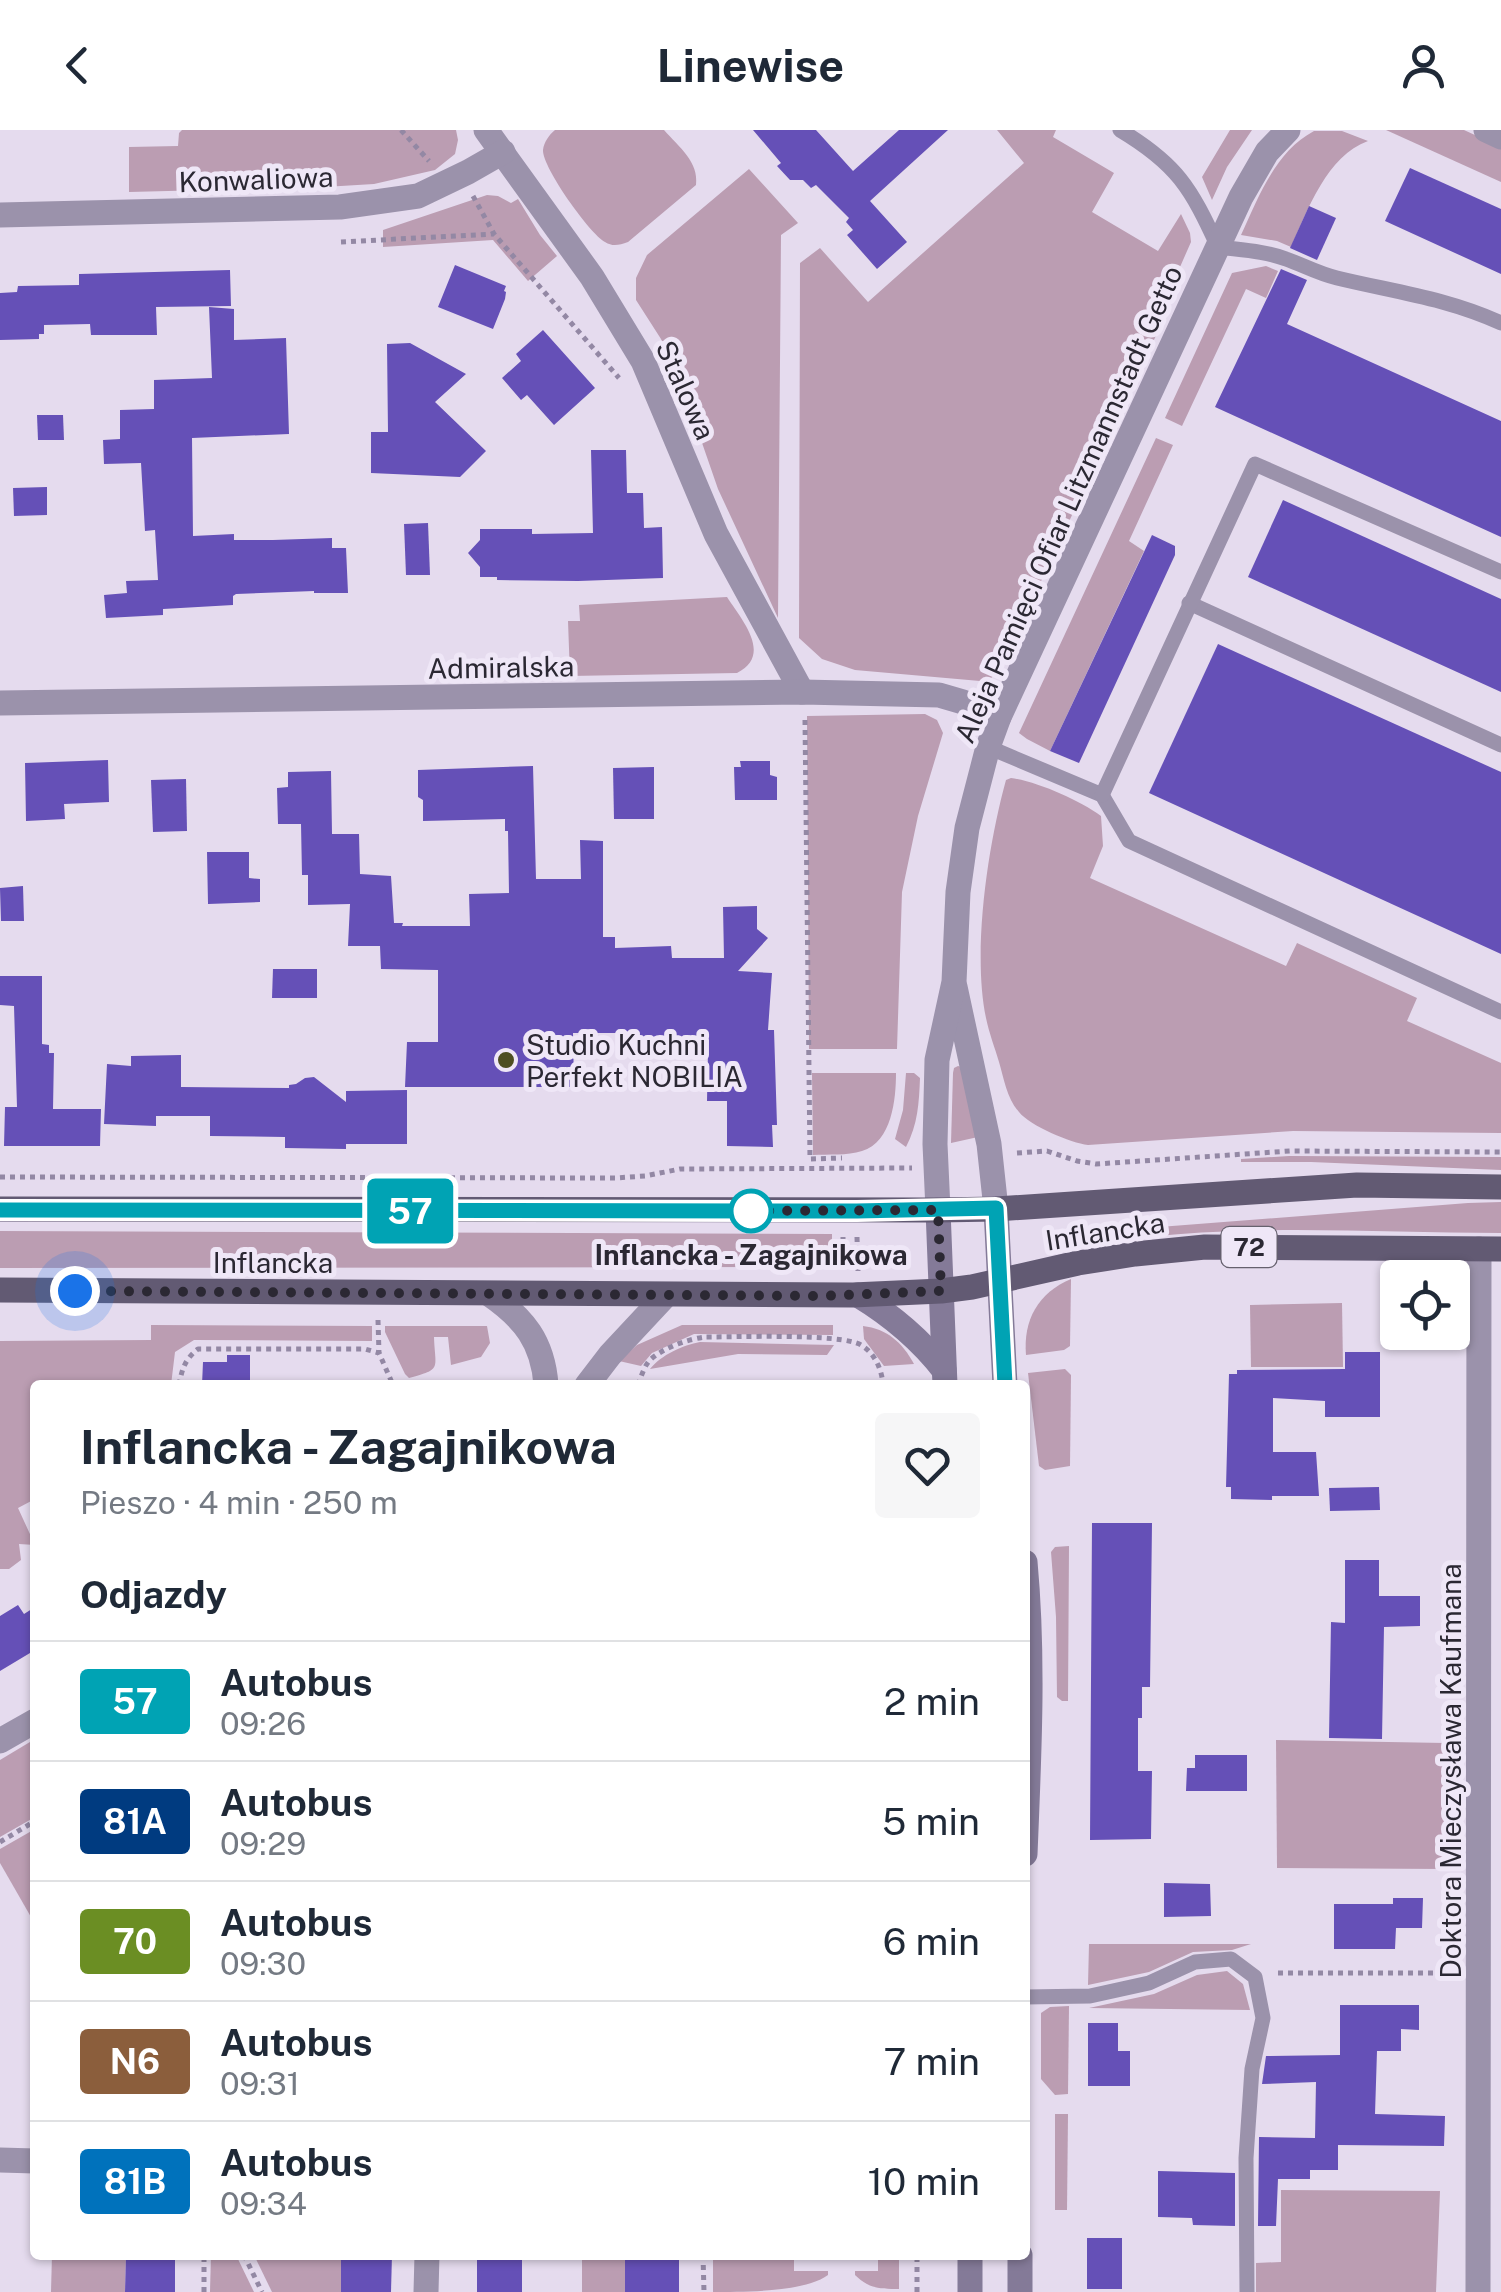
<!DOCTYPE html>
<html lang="pl">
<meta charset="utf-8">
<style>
body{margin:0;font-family:"Public Sans",sans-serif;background:#f6f6f7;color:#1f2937;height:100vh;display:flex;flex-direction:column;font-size:38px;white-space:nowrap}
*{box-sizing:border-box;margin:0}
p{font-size:32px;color:#747a83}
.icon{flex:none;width:55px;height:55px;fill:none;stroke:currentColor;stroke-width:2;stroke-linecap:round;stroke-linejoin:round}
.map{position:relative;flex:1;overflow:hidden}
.side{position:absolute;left:30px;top:1250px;width:1000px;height:880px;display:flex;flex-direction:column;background:#fff;border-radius:10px;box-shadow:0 2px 8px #0004}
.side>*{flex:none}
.badge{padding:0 20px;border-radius:8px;font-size:35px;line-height:65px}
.controls{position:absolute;left:1380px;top:1130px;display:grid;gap:20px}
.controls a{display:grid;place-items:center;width:90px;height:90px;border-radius:10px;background:#fff;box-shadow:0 2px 8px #0004;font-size:50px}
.you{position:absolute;width:50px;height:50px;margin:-25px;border:8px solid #fff;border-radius:50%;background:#1a73e8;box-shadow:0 0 0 15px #1a73e833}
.map>.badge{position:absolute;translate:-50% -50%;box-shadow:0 0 0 5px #fff}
h2{padding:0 50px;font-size:38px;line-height:90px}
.round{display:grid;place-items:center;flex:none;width:105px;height:105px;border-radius:10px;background:#f6f6f7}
.headline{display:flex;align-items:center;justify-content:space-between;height:170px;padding:0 50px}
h1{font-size:48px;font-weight:700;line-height:75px}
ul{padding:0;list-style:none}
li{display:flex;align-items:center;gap:30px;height:120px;padding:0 50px;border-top:2px solid #e0e1e3}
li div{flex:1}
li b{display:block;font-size:38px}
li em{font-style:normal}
li .badge{min-width:110px;font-weight:700;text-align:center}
header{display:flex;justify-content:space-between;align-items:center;height:130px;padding:0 50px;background:#fff;font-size:45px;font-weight:700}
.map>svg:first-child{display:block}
.green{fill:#bb9db2}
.building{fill:#6550b7}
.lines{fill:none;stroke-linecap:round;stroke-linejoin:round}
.path{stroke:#9388a4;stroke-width:5;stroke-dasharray:5 5;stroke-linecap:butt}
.lane{stroke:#9b92ab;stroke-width:15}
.street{stroke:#9b92ab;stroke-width:25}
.secondary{stroke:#847a98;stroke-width:25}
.primary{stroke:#625a73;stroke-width:25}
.line-casing{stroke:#fff;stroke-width:22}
.line{stroke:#00a3b4;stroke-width:15}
.walk{stroke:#2b2833;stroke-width:10;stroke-dasharray:0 18}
.poi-dot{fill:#4e4f22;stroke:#efe7f7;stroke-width:4}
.stop-dot{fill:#fff;stroke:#00a3b4;stroke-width:5}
.labels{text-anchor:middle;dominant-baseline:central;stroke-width:10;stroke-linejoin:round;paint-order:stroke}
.shield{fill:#efe7f7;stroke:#66616e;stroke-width:2.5}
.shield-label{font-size:25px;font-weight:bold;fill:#2b2833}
.street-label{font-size:28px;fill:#2b2833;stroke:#efe7f7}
.poi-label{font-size:28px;fill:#2b2833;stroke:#efe7f7;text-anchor:start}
.stop-label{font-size:28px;font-weight:bold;fill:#2b2833;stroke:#efe7f7}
</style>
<header><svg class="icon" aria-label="back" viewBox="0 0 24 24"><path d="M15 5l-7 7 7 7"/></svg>Linewise<svg class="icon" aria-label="person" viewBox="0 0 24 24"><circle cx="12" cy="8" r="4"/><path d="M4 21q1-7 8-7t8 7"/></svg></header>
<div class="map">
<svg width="1501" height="2162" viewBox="0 0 1501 2162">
<rect width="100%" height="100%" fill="#e5dbee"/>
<g class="green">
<polygon points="182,0 456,0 458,10 455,24 435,40 374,54 324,57 129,62 129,17 178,16 179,3"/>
<path d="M555,0H664C679,17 699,32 696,55L628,112C619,115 613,117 605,112C590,104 542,37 543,20C544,12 549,5 555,0Z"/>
<polygon points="997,0 1056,0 1053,7 1114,43 1092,82 1158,121 1181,84 1190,103 1191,112 1169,162 1175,165 999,541 990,549 980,551 855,540 822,529 799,508 800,133 820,118 868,172 1024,33"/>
<polygon points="1230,0 1252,0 1227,37 1212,70 1202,47"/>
<polygon points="1386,0 1464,0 1501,17 1501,52"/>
<path d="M1314,1H1342L1368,11C1327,26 1308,79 1291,117L1277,111L1241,105C1259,66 1275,22 1314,1Z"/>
<polygon points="749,39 798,93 781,105 778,488 718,359 692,284 661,209 636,170 636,148 647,125"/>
<polygon points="487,65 498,66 511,73 518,69 540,105 557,126 528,151 493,110 383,117 383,100"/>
<polygon points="1266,136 1278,141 1266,168 1246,159 1182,296 1165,288 1232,143"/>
<polygon points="1156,308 1173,315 1129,411 1144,421 1050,621 1027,609 1019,603"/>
<path d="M727,467C742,490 773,525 737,543L570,546L568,491H580L579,475Z"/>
<polygon points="925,584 937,590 943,603 918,686 902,762 897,919 809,919 807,586"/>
<path d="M1011,648C1038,652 1079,670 1101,686L1103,716L1090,748L1286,836L1297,813L1417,868L1407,891L1501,933V1003L1293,1001L1088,1015C1071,1013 1030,996 1019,982C1007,969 1004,949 999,932C995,918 989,903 986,888C972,821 988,715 1006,650Z"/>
<polygon points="958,936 962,937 978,1007 951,1013 953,943 954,938"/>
<path d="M812,943H896C896,969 892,1012 862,1021C847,1026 828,1024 813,1025Z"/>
<path d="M906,943H914L920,948C919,973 918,994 906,1017L895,1009L903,980Z"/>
<polygon points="1289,1026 1501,1027 1501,1040 1311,1032 1241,1032 1241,1029"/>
<path d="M1501,1072V1103C1362,1103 1221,1091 1084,1116L1082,1103L1468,1073Z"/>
<polygon points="0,1101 832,1104 832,1137 0,1138"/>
<path d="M1071,1149L1070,1216L1064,1220L1026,1225C1023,1190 1038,1163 1071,1149Z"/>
<polygon points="1342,1173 1343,1237 1251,1237 1250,1175"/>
<polygon points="151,1195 372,1196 372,1211 194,1210 175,1222 171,1255 35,1255 35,1369 18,1378 35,1415 19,1414 21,1430 9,1439 0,1439 0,1211 151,1210"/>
<polygon points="682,1195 833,1195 833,1205 694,1204 652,1223 641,1236 619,1231 637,1215"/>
<path d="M385,1196H487L490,1213L481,1227L451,1235L448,1207H434C435,1239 443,1239 409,1248L405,1244L385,1202Z"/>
<path d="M863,1196C887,1199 902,1212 914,1234L884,1236L864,1209Z"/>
<path d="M700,1212L834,1215L827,1225L738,1224L650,1239C661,1225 683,1215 700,1212Z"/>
<polygon points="1065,1239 1071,1245 1070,1336 1045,1340 1039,1336 1028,1243"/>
<polygon points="1069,1416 1068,1571 1062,1571 1057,1567 1056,1487 1051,1422 1055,1417"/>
<polygon points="35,1609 35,1687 0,1707 0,1630"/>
<polygon points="1276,1610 1445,1613 1444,1739 1277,1738"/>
<polygon points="35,1699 35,1794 0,1733 0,1719"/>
<polygon points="1089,1814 1251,1814 1232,1820 1193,1822 1149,1842 1088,1855"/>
<polygon points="1227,1841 1243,1854 1250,1880 1089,1878 1154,1864 1197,1845"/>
<polygon points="1069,1876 1068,1964 1055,1965 1041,1949 1041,1883 1050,1877"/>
<polygon points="1055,1984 1068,1984 1067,2080 1055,2080"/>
<polygon points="1281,2060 1440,2061 1436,2162 1256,2162 1256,2133 1281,2132"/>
<polygon points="52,2125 126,2125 125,2162 51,2162"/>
<polygon points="211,2125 236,2125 254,2162 210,2162"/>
<polygon points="254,2125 341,2125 341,2162 272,2162"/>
<rect x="582" y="2125" width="43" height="37"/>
<path d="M713,2125H794V2141H828V2145C805,2162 746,2162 713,2162Z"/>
<path d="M878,2125H899V2159C881,2159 869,2159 855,2145V2141H878Z"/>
</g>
<g class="building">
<polygon points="753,0 816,0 853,41 899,0 948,0 870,71 907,112 877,139 847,105 853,100 846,92 849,88 816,55 811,58 803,50 790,50 777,36 781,33"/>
<polygon points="1410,38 1501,79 1501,144 1385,91"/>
<polygon points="1309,76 1336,88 1317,130 1290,118"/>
<polygon points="455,135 506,156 504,161 506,162 505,169 493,199 438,177"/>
<polygon points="1281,139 1307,150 1287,194 1501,291 1501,407 1215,277"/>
<polygon points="230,140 231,176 156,177 157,205 91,205 90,194 44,195 44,204 39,204 39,209 0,210 0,163 17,162 18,156 79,155 79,144"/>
<polygon points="209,177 234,179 234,210 286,208 289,304 192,308 193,406 234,404 234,410 273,410 332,408 332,418 346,418 348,463 314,463 314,461 236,464 233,466 233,475 163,479 163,485 106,488 104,465 127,463 126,451 158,450 155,400 145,401 141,333 104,334 103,310 120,309 120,280 154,279 154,250 212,248"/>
<polygon points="543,200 595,258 554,295 527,265 521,270 502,248 521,231 516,224"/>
<polygon points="410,213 466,244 435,272 486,321 460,347 371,343 371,302 388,302 387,214"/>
<polygon points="37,285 63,285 64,310 38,310"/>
<polygon points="591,320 626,320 627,363 643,363 644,398 662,397 663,448 578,451 497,450 497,447 480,447 480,437 468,423 480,410 480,399 532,399 532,404 593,403"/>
<polygon points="47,357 47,385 14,386 13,358"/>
<polygon points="1283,370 1501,469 1501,562 1248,447"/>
<polygon points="428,393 430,445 406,445 404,394"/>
<polygon points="1152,405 1175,416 1175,425 1079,633 1050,621"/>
<polygon points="1218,514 1501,642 1501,824 1149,663"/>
<polygon points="108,630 109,672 64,674 65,689 26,691 25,633"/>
<polygon points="740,631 770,631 770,645 777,647 777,670 735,670 734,637 741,637"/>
<polygon points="533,636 536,749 581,749 580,710 603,711 603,807 615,807 615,818 671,816 672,828 724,828 723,777 757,776 757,799 768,808 738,841 772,843 768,900 774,900 777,995 772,995 773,1017 727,1016 727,971 707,971 708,920 636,919 637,903 573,903 574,957 405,957 407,912 438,912 438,840 381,839 380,816 348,816 350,774 308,775 308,745 302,745 301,694 278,694 277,658 288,657 288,642 331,641 332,704 359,704 360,744 391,746 394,793 403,793 402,796 470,796 469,764 509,763 508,701 505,701 505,689 423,691 423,670 418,667 418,640"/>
<polygon points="654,637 654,689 614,689 613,638"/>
<polygon points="186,649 187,701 153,702 151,650"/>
<polygon points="207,722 249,722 249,748 260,749 260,772 208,774"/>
<polygon points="23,756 24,791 1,791 0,758"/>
<polygon points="273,839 317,839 317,868 272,868"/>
<polygon points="0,846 42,846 42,914 49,915 49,923 54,923 53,979 101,979 100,1016 4,1016 5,977 17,977 14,876 0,875"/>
<polygon points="181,925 181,957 289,958 289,955 296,954 305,948 314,947 346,972 346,961 407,960 407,1014 346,1014 346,1019 285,1018 285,1007 210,1006 210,986 156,986 156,996 104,994 107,934 131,936 131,926"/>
<polygon points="1345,1222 1380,1222 1380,1287 1325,1287 1325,1271 1273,1268 1273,1322 1316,1322 1319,1366 1272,1366 1272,1370 1231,1369 1231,1357 1226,1357 1229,1244 1237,1244 1237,1240 1345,1239"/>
<polygon points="227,1225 250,1225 250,1255 202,1255 203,1232 227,1232"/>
<polygon points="1379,1357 1380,1380 1330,1381 1329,1358"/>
<polygon points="1092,1393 1152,1393 1150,1557 1142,1557 1142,1588 1138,1588 1138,1641 1152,1641 1151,1709 1090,1710"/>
<polygon points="1345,1430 1379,1430 1379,1466 1420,1466 1420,1496 1384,1497 1382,1609 1329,1608 1331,1492 1345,1493"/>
<polygon points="18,1475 24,1484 35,1477 35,1520 0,1541 0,1486"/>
<polygon points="1195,1625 1247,1625 1247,1661 1186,1661 1187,1638 1195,1638"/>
<polygon points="1164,1753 1210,1754 1211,1786 1164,1787"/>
<polygon points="1393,1768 1423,1768 1422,1798 1396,1798 1395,1819 1334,1819 1334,1774 1393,1774"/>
<polygon points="1340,1875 1419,1875 1419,1900 1401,1899 1401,1921 1377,1921 1375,1984 1445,1986 1444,2016 1338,2015 1338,2040 1310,2040 1310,2049 1278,2049 1276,2096 1258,2096 1259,2007 1315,2008 1316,1952 1262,1954 1266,1926 1340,1925"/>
<polygon points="1088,1893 1118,1893 1118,1921 1130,1921 1130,1956 1088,1956"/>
<polygon points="1158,2041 1235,2043 1235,2096 1193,2095 1192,2088 1158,2087"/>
<rect x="1087" y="2108" width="35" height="51"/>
<polygon points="126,2125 175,2125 175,2162 125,2162"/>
<polygon points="341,2125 392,2125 391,2162 341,2162"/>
<rect x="625" y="2125" width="54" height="37"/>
<rect x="477" y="2126" width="45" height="36"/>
</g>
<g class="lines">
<g class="path">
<polyline points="401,0 429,31"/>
<polyline points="473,66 494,104 619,248"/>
<polyline points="341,112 493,104"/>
<polyline points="805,590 810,1029 842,1028"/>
<polyline points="1017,1023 1047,1021 1077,1031 1096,1034 1290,1021 1501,1022"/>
<polyline points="0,1047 615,1048 645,1046 680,1039 912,1038"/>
<polyline points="843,1107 843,1137"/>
<polyline points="857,1107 858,1141"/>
<polyline points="378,1190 379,1223"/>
<path d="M179,1255C182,1239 185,1229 198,1219H365L379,1223L393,1255"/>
<path d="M638,1255C641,1247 644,1237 649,1231C662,1218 688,1209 705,1207C734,1207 841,1203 861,1215C875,1223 882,1240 883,1255"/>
<polyline points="0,1712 35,1691"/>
<polyline points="1278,1843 1452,1843"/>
<polyline points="244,2125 262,2162"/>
<polyline points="703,2125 704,2162"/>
<polyline points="204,2162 204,2125"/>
<polyline points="917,2162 917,2125"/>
</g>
<g class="lane">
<path d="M1120,0C1177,34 1191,58 1218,117C1241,120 1265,121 1286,129C1303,135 1319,144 1337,148C1395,162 1446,168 1501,193"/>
<polyline points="1189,473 1501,615"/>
<polyline points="988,617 1102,665 1129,711 1501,882"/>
<polyline points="1102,665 1255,334 1501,442"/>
<polyline points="1025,1867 1090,1866 1149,1853 1195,1832 1231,1829 1255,1847 1263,1888 1252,1939 1246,2028 1247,2162"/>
</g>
<g class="street">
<polyline points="486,0 592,147 643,231 716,404 802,562"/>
<polyline points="1486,0 1501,7"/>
<polyline points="0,85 340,77 418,66 468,42 503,22"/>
<polyline points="0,573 802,562 939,565 963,572 999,587"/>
<polyline points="955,857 989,1014 996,1079"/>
<polyline points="938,1080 935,1014 937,930 954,852 958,762 967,698 988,617 999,587 1241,67 1267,22 1288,0"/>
<path d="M489,1164C524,1188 543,1212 546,1255"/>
<polyline points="587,1255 610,1225 666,1165"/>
<polyline points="0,1611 35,1591"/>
<polyline points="0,2030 35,2031"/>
<polyline points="426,2162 427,2125"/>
<polyline points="1478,2162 1479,1119"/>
</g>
<g class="secondary">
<polyline points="996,1079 1005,1255"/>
<polyline points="938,1080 945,1255"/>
<path d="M858,1165C891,1185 920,1209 944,1240"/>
<path d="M1025,1432C1034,1529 1029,1626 1025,1724"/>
<polyline points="970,2162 970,2125"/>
<polyline points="1020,2162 1020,2125"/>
</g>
<g class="primary">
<polyline points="0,1079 938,1080 996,1079 1357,1055 1501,1057"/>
<polyline points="0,1160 853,1165 941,1161 972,1157 1078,1133 1135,1124 1205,1117 1501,1119"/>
</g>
</g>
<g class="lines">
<g class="line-casing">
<polyline id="line" points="0,1080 857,1081 996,1078 1005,1255"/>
</g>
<use href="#line" class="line"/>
<polyline class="walk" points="75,1161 822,1166 941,1161 938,1080 751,1081"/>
</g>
<circle class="poi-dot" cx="506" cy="930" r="10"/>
<circle class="stop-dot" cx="751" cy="1081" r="20"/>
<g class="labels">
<rect class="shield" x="1221.5" y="1097" width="55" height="40" rx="8"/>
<g class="shield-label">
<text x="1249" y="1117">72</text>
</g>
<g class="street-label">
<text transform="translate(256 49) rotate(-2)">Konwaliowa</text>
<text transform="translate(686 260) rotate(66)">Stalowa</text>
<text transform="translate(1068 374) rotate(-66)">Aleja Pamięci Ofiar Litzmannstadt Getto</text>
<text transform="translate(501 537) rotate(-1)">Admiralska</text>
<text transform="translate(1105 1101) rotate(-9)">Inflancka</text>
<text x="273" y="1132">Inflancka</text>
<text transform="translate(1450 1641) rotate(-90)">Doktora Mieczysława Kaufmana</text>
</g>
<g class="poi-label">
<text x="526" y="914">Studio Kuchni<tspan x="526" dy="32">Perfekt NOBILIA</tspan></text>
</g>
<g class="stop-label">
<text x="751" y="1124">Inflancka - Zagajnikowa</text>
</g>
</g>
</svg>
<div class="controls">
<a><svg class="icon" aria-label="locate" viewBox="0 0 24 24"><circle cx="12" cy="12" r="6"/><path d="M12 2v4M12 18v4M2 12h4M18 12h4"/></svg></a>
</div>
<div class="you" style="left:75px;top:1161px"></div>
<b class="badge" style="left:410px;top:1081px;background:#00a3b4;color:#fff">57</b>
<section class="side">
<div class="headline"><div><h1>Inflancka - Zagajnikowa</h1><p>Pieszo · 4 min · 250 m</p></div><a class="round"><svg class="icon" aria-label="heart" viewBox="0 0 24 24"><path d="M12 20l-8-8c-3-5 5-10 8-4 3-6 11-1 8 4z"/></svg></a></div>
<h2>Odjazdy</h2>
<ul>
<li><span class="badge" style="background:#00a3b4;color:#fff">57</span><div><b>Autobus</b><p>09:26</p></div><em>2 min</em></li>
<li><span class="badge" style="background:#003b80;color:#fff">81A</span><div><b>Autobus</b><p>09:29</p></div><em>5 min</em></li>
<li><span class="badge" style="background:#6b8e23;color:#fff">70</span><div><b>Autobus</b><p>09:30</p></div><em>6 min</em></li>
<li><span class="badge" style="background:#8b5e3c;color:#fff">N6</span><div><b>Autobus</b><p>09:31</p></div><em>7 min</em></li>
<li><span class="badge" style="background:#0072bc;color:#fff">81B</span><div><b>Autobus</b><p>09:34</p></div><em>10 min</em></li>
</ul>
</section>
</div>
